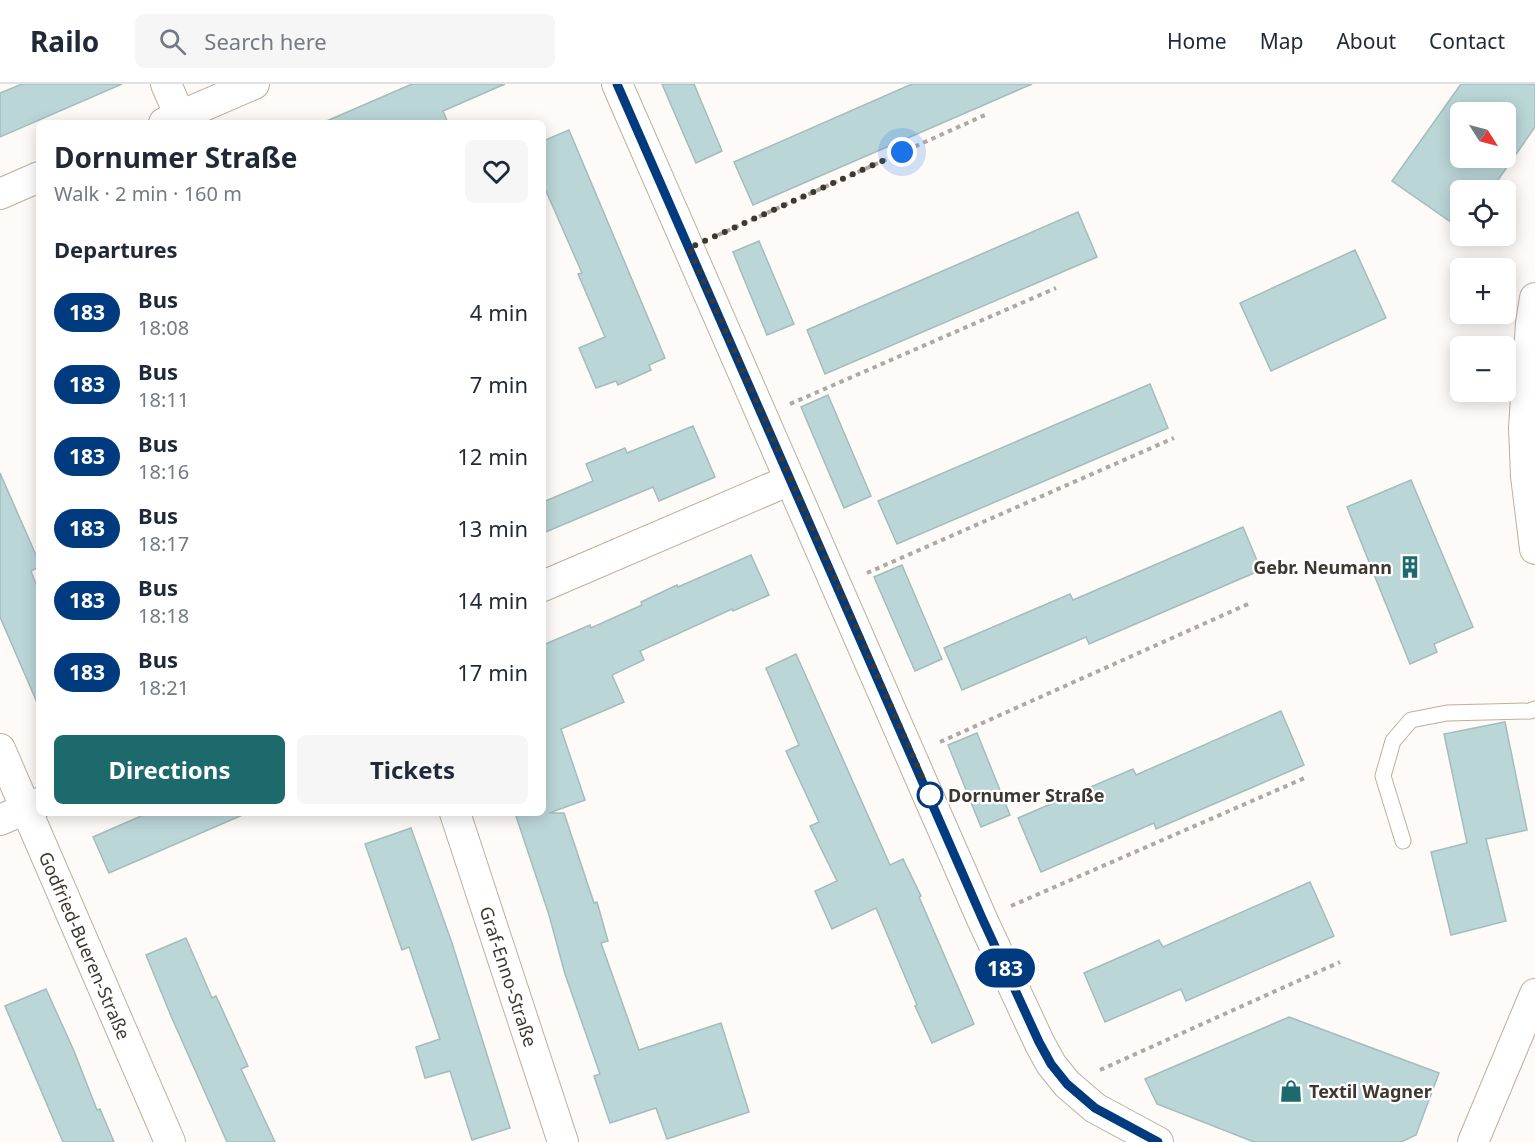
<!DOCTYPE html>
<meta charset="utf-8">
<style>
body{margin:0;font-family:"Noto Sans",sans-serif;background:#f6f6f7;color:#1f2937;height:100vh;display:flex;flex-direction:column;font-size:22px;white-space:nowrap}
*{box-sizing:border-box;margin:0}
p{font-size:20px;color:#747a83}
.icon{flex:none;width:33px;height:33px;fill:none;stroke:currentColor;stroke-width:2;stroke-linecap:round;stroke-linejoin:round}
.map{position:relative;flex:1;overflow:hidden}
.side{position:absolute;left:36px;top:36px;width:510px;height:696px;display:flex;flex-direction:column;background:#fff;border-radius:9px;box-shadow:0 3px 15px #0003}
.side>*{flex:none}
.badge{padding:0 12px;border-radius:20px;font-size:21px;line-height:39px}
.needle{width:39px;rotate:126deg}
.controls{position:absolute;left:1450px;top:18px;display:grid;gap:12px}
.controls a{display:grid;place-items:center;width:66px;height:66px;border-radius:9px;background:#fff;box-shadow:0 3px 15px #0003;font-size:30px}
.you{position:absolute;width:30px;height:30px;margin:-15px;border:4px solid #fff;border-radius:50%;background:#1a73e8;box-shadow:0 0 0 9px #1a73e833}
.map>.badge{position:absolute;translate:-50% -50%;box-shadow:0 0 0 3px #fff}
h2{padding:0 18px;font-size:22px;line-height:54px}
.round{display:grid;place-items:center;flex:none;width:63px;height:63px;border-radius:9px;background:#f6f6f7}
.summary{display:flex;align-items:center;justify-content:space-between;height:102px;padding:0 18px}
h1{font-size:28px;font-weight:700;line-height:45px}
.primary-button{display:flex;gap:12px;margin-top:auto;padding:12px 18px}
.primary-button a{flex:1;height:69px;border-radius:9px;background:#1d6a6c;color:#fff;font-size:24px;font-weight:700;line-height:69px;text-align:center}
.primary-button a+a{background:#f6f6f7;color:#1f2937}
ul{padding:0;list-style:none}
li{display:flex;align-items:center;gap:18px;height:72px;padding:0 18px}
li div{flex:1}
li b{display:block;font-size:22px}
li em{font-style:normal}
li .badge{min-width:66px;font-weight:700;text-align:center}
header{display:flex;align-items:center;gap:36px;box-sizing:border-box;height:84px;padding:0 30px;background:#fff;border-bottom:2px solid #e0e1e3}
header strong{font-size:28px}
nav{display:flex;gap:33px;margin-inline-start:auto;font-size:21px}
.search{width:420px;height:54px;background:#f6f6f7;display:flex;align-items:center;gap:15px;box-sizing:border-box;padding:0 21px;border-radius:9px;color:#747a83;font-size:22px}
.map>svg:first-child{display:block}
.building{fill:#bbd6d7;stroke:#a3bdbd;stroke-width:1.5;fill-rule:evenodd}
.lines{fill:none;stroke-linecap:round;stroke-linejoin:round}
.service-casing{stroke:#beaf9e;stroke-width:17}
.minor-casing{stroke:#beaf9e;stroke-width:32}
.path{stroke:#aea9a4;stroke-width:4;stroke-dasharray:4.5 4.5;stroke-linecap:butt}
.service{stroke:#fff;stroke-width:15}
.minor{stroke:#fff;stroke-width:30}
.line-casing{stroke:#fff;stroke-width:14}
.line{stroke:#003b80;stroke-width:9}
.walk{stroke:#3e3831;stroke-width:6;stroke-dasharray:0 10.8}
.stop-dot{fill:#fff;stroke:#003b80;stroke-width:3}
.labels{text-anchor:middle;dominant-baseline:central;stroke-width:4.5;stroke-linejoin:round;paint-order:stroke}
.poi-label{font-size:18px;font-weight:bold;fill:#3e3831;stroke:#fff;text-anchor:end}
.stop-label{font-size:18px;font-weight:bold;fill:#3e3831;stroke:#fff;text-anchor:start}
.street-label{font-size:18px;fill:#3e3831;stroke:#fff}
</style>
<header>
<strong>Railo</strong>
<div class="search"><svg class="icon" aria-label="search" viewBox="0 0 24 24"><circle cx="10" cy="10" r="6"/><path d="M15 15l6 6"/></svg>Search here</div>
<nav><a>Home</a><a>Map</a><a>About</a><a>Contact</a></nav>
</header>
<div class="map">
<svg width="1535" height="1058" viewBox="0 0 1535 1058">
<rect width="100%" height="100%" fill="#fefaf7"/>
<g class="building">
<polygon points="22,0 122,0 0,53 0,9"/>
<polygon points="412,0 505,0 443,27 448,39 322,39"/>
<polygon points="662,0 694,0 722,67 696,79"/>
<polygon points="912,0 1032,0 753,121 734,78"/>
<path d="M1461,0H1535V43L1491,106H1461V145L1392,97ZM1461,28H1506V74H1461Z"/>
<polygon points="569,46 665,274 649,281 651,286 618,301 616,297 596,304 579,264 605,253 578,190 582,189 543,100 543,57"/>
<polygon points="1078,128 1097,173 825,290 807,246"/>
<polygon points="759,157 794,240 767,251 733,168"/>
<polygon points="1355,166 1386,234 1271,287 1240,219"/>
<polygon points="1150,300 1168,344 897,460 878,417"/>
<polygon points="828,311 871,412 844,424 801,323"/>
<polygon points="693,342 715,393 659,417 653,403 543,449 543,418 593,397 586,380 625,364 627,369"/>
<polygon points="0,389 39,478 39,483 31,487 39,508 39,623 0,533"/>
<polygon points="1411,396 1473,543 1434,560 1437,568 1410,580 1347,423"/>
<polygon points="1243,443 1261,486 1089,560 1086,553 962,606 944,564 1070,510 1073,516"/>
<polygon points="751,471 769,511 733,527 732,525 640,567 644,576 612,591 624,618 561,645 585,716 549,729 564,729 594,819 597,818 608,857 601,859 639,966 721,939 749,1028 667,1055 656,1024 610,1039 594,992 600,990 565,890 549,831 515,729 543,729 543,561 590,541 591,544 642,521 641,518 677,501 678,503"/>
<polygon points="902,481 942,575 915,587 874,493"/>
<polygon points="796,570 890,781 903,775 921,812 919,813 974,940 932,959 915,922 917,921 876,824 832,845 815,807 837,797 810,742 819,738 786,667 799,661 766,584"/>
<polygon points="1281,627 1304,681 1156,745 1154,739 1041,788 1018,734 1133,685 1136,691"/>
<polygon points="1505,638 1527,746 1486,755 1506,837 1451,851 1431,768 1467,759 1444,650"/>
<polygon points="977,649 1010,731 981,743 948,661"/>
<polygon points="148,729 247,729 109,789 93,753"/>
<polygon points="411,744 452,859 510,1044 472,1056 450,987 425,994 416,963 440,955 409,863 402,866 365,760"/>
<polygon points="1310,798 1334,852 1186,917 1181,905 1105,938 1084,889 1159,856 1163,863"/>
<polygon points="186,854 212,914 216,912 248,982 241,985 275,1058 227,1058 171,932 146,871"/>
<polygon points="46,905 74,967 97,1026 100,1025 114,1058 63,1058 5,922"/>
<polygon points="1289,933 1439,989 1416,1051 1401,1058 1254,1058 1157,1020 1145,995"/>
</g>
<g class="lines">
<g class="service-casing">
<polyline id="service" points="1403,757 1383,692 1393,657 1411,636 1447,629 1530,627 1535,625"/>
</g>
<g class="minor-casing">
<g id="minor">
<polyline points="166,0 183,39"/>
<polyline points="617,0 982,835 1039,958 1051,980 1067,1000 1095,1024 1158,1058"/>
<polyline points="164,39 254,0"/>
<polyline points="0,110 39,93"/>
<polyline points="1535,214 1531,239 1524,344 1526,392 1535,465"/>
<polyline points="543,502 790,396"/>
<path id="s1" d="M0,665L170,1058"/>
<path id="s2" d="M455,729L563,1058"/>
<polyline points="0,736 39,719"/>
<polyline points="1473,1058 1535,910"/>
</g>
</g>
<g class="path">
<polyline points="718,151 985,31"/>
<polyline points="790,320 1056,204"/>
<polyline points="867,489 1174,354"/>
<polyline points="940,658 1248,520"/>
<polyline points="1011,822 1307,693"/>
<polyline points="1100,986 1340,878"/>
</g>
<use href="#service" class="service"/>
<use href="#minor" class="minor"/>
</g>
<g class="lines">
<g class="line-casing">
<polyline id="line" points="617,0 982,834 1039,958 1051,980 1067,1000 1095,1024 1158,1058"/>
</g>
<use href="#line" class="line"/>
<polyline class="walk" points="902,68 689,164 930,711"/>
</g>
<defs>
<g id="building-bare" transform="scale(1.8)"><path d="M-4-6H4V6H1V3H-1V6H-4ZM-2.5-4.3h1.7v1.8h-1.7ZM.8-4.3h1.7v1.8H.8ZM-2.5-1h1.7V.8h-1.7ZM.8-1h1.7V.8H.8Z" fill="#1d6a6c" stroke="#fff" stroke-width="2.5" paint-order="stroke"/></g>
<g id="shop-bare" transform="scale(1.8)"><path d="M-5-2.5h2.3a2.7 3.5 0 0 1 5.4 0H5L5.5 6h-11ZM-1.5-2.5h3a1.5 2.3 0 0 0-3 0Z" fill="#1d6a6c" stroke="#fff" stroke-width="2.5" paint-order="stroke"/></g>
</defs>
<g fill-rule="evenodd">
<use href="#building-bare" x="1410" y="483"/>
<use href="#shop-bare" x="1291" y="1007"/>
</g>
<circle class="stop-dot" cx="930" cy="711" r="12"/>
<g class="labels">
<g class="poi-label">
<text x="1392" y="483">Gebr. Neumann</text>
<text x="1309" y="1007" text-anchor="start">Textil Wagner</text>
</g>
<g class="stop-label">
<text x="948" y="711">Dornumer Straße</text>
</g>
<g class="street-label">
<text stroke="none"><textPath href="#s1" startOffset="214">Godfried-Bueren-Straße</textPath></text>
<text stroke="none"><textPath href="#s2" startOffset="172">Graf-Enno-Straße</textPath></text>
</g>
</g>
</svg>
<div class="controls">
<a><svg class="needle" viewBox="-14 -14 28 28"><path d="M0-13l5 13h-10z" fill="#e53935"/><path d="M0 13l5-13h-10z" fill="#747a83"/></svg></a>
<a><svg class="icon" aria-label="locate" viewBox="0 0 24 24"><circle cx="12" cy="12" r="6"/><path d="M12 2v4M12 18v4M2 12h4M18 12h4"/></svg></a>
<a>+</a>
<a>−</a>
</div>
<div class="you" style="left:902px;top:68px"></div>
<b class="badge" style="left:1005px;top:884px;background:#003b80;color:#fff">183</b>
<section class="side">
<div class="summary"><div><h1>Dornumer Straße</h1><p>Walk · 2 min · 160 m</p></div><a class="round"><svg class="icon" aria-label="heart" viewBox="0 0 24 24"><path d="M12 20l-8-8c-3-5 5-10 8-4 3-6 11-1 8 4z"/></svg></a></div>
<h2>Departures</h2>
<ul>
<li><span class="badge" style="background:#003b80;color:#fff">183</span><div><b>Bus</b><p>18:08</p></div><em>4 min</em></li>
<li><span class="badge" style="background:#003b80;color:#fff">183</span><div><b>Bus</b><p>18:11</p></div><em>7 min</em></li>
<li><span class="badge" style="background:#003b80;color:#fff">183</span><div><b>Bus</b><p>18:16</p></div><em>12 min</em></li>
<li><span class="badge" style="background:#003b80;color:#fff">183</span><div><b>Bus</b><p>18:17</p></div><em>13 min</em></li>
<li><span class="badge" style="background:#003b80;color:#fff">183</span><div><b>Bus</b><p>18:18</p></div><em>14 min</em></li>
<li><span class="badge" style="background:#003b80;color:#fff">183</span><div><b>Bus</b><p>18:21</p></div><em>17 min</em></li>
</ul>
<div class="primary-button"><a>Directions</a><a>Tickets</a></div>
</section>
</div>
